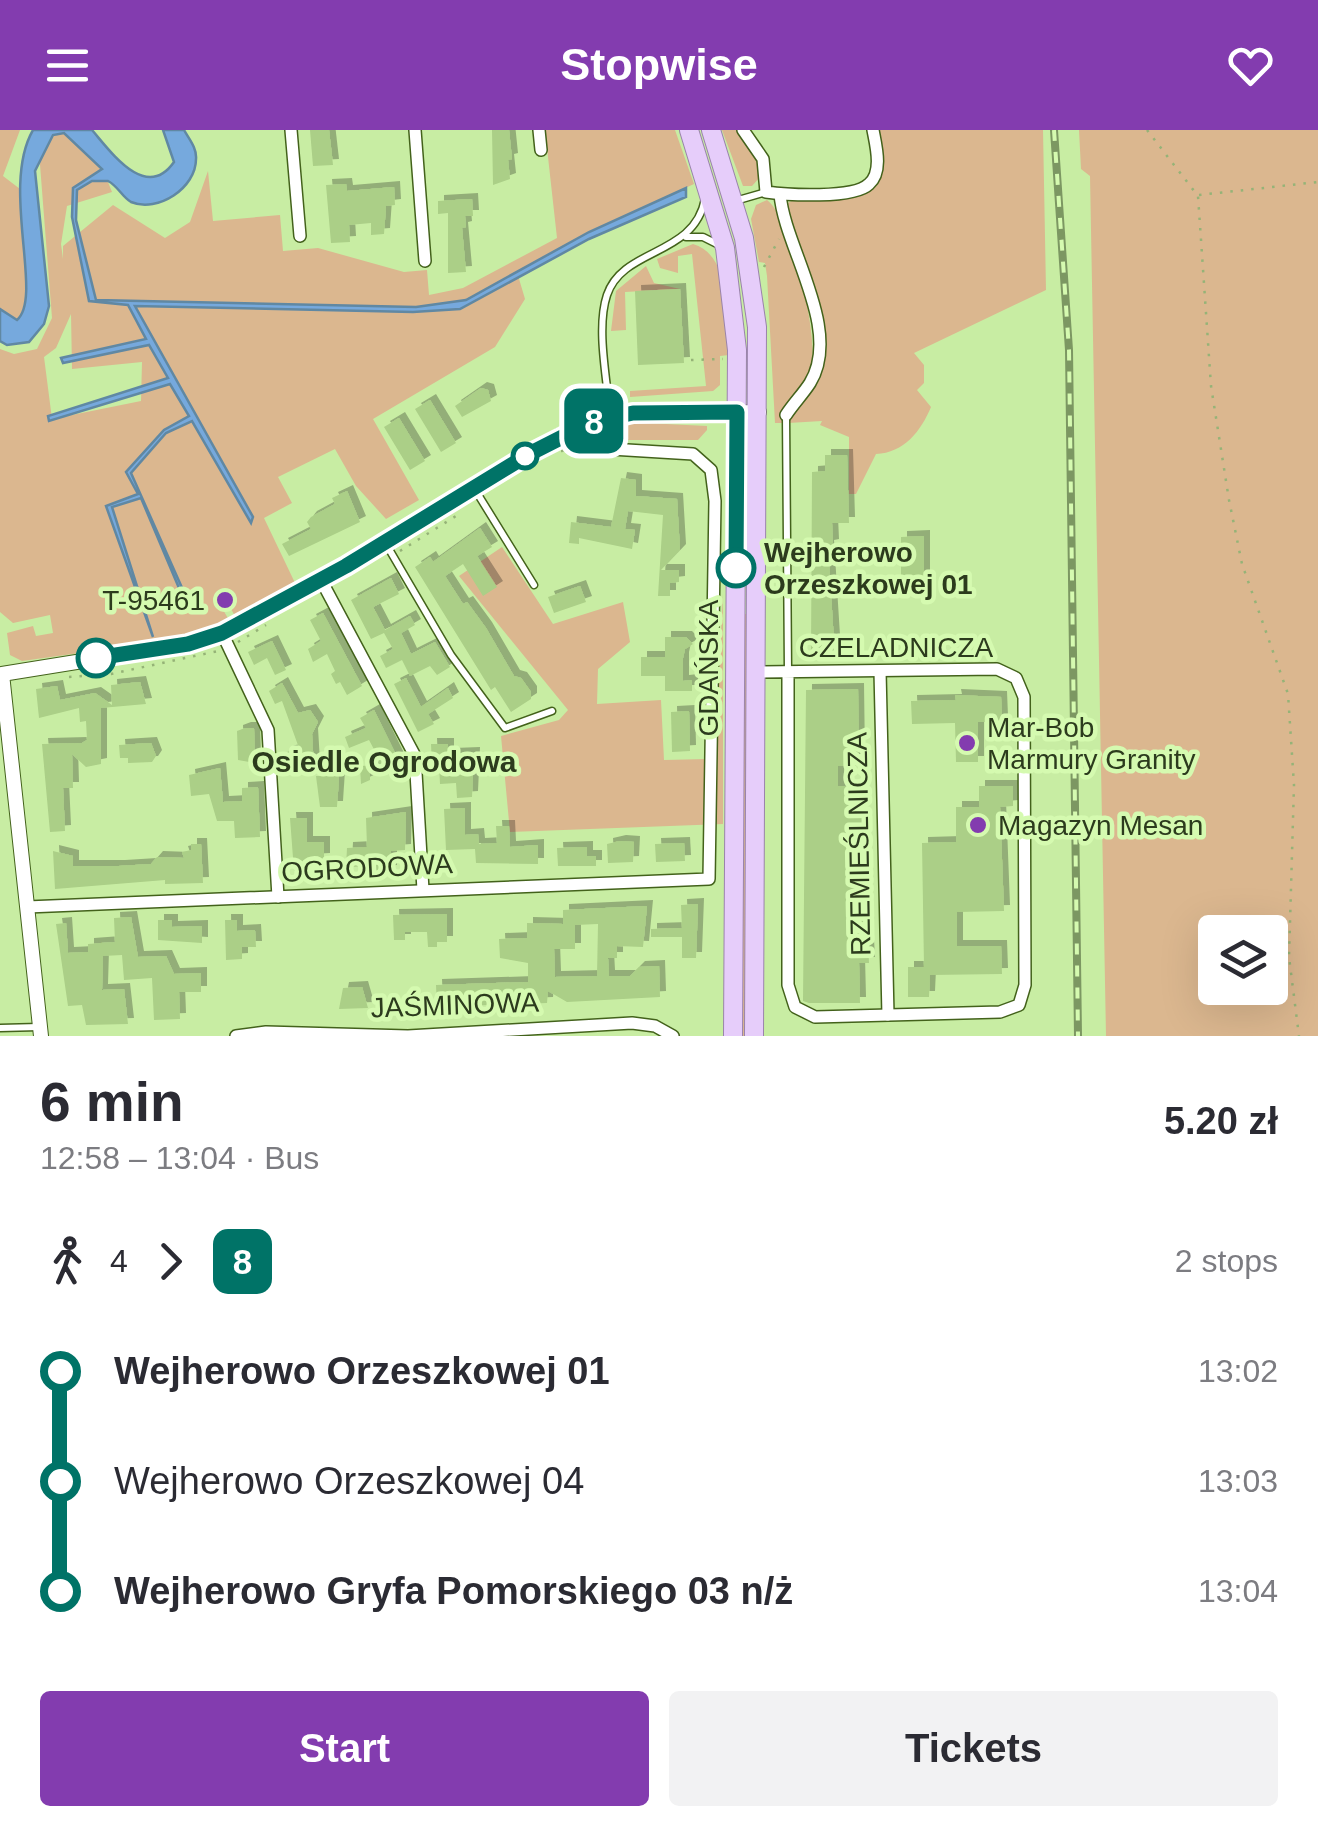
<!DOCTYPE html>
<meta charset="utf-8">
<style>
body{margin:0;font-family:Arial,sans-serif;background:#f2f2f3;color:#2b2b33;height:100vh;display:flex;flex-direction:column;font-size:38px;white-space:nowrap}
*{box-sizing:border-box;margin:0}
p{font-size:32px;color:#7c7c81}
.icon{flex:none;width:55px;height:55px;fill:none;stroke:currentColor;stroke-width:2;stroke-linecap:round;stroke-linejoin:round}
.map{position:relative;height:906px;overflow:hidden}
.sheet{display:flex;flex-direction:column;background:#fff;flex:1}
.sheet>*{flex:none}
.badge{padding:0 20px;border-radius:15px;font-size:35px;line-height:65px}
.controls{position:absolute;left:1198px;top:785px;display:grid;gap:20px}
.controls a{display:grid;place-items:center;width:90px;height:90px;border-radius:10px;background:#fff;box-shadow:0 10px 40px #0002;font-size:50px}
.map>.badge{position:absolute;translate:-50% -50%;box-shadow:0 0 0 5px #fff}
.legs{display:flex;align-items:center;gap:15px;height:110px;padding:0 40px;font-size:32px}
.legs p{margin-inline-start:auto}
.headline{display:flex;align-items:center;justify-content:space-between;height:170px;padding:0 40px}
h1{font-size:55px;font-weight:800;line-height:75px}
.primary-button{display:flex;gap:20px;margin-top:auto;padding:20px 40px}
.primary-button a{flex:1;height:115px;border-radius:10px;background:#833caf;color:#fff;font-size:40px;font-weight:800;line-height:115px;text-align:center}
.primary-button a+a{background:#f2f2f3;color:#2b2b33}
ul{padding:0 40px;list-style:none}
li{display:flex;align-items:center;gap:35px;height:110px;font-size:38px}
li i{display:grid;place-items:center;width:15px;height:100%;margin:0 12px;background:currentColor}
li i::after{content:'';width:25px;height:25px;margin:-12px;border:8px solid;border-radius:50%;background:#fff}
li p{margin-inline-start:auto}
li:first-child i{background:linear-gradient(#0000 50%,currentColor 0)}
li:last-child i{background:linear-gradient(currentColor 50%,#0000 0)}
header{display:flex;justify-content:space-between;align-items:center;height:130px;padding:0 40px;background:#833caf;color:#fff;font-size:45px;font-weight:800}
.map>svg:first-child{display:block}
.green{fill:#dbb78f;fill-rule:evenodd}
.water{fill:#76a9dd;stroke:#6088a3;stroke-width:2.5}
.building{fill:#abcf87;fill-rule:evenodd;filter:url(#shadow)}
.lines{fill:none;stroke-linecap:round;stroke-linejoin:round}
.service-casing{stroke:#43621b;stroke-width:9}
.minor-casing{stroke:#43621b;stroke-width:14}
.tertiary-casing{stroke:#43621b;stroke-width:16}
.primary-casing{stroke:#9a84ab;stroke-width:20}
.path{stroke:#95b377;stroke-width:2.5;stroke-dasharray:2.5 8;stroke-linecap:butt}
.service{stroke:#fff;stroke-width:6}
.minor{stroke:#fff;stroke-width:11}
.tertiary{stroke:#fff;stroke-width:14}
.primary{stroke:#e6cdfa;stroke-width:18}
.rail-casing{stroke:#7c9762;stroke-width:8}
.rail{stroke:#d5fab0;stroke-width:4;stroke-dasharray:11;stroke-linecap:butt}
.line-1-casing{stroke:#fff;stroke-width:22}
.line-1{stroke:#007367;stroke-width:15}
.stop-1-dot{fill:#fff;stroke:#007367;stroke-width:5}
.poi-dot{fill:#833caf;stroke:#d5fab0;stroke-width:4}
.labels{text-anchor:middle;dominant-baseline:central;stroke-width:9;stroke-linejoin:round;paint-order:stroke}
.stop-label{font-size:28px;font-weight:bold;fill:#2c3b1d;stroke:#d5fab0;text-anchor:start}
.poi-label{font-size:28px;fill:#2c3b1d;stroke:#d5fab0;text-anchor:start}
.street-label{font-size:28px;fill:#2c3b1d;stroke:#d5fab0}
.neighbourhood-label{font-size:30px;font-weight:bold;fill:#2c3b1d;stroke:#d5fab0}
</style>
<header><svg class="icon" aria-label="menu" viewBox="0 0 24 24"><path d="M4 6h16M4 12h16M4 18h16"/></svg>Stopwise<svg class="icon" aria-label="heart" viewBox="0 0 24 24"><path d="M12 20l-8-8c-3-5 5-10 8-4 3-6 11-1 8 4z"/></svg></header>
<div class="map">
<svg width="1318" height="906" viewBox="0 0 1318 906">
<defs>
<filter id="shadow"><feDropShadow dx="6" dy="-6" stdDeviation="0" flood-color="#0004"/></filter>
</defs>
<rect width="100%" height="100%" fill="#c8eda3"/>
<g class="green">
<polygon points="0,0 20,0 3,46 20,59 33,189 0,197"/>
<path d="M49,0H77L100,32L112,62L67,76L61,114L63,129V116L113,75L165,108L190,92L208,41L213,91L280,85L283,121L318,118L404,142L427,140L429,165L463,158L557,108L545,0H675L694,54L591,101L517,142L525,169L495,217L373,289L419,370L386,389L356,356L335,319L278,347L292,373L264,388L296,455L236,488L230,477L237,472L229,459L215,466L229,490L173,510L22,531L10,525L7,503L33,496L36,506L53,503L50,485L13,493L0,482V219L14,224L37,219L52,188L39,22ZM71,184L72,239L142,232L141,271L52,289L44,227L56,218Z"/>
<polygon points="722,0 740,0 759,28 760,47 752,56 743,56"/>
<path d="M875,0H1043L1046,160L914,223L924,235V253L917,260L931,277C921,301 904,323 876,324L856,364H849V307L820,295L822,291L788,293C793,275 807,270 814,256C838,205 805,130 784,84L786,74L795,69L873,55Z"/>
<path d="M1079,0H1318V906H1106L1090,46L1081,39ZM1270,802V858H1215V802Z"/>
<path d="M767,70C791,87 820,209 811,239C805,259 785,272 782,293H775L767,146L765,133L759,132L751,89L756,75Z"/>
<path d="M693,114C733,126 725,189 729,225L720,226V255L713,261L630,267V261L706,256L692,124L678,126V143L660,138L657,129Z"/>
<polygon points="646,136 654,153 680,159 625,162 626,200 611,201 616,161"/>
<polygon points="625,292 707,296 707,300 698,310 627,310 619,301"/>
<polygon points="502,417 553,494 623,472 630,512 598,539 597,574 661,570 664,630 707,629 718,565 723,464 723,694 510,702 501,606 559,590 568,580 459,446"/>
<polygon points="741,484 747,484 749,522 746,906 738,906"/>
</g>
<path class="water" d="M33,0H92C111,22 146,72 174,32L163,0H184C189,9 197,18 196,29C196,58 158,83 131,72C122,67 118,56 108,51H92L77,60L76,90L96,170L416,177L466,170L589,102L686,58V67L589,109L460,179L413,182L135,176L253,387L251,393L192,291L166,303L131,343L187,469L184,470L141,368L112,377L153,507L106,376L138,364L126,342L164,300L189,286L170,254L49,291L48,286L168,248L149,215L63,233L61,228L146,209L128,175L89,171L72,87L73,58L102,39L64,3L53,5L35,41L49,176L44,194L29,212L7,215L0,211V179L17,190C44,167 0,57 33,0Z"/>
<g class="building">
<polygon points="310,0 329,0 333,35 313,36"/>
<polygon points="492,0 509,0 512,29 508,30 510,49 493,55"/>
<polygon points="346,54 347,61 394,57 395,75 386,76 384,104 371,105 371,93 349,95 350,112 331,113 326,55"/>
<polygon points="472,69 473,86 465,86 466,97 462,98 466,142 448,143 448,83 438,84 438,71"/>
<polygon points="680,159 684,233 638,235 635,161"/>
<polygon points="481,258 488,260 491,271 462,287 455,276"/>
<polygon points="430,270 456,313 441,322 415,279"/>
<polygon points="399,288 425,331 410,340 384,297"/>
<polygon points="825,325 847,325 849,393 832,393 833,415 828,416 835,527 811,527 812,342 825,341"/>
<polygon points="621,348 636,350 636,366 677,369 680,420 661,440 679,440 679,452 670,453 670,466 658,466 663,385 628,381 625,399 635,400 632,419 579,408 579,414 569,413 571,392 611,397"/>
<polygon points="347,361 360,392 289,426 282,414 311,399 307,392 311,387 335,374 332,368"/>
<polygon points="480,398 492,417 477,426 497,457 483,466 463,434 445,446 463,474 467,472 486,498 514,546 521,548 531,562 531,569 511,582 495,557 491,560 415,437 430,427 433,432"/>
<polygon points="924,406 924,462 901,462 901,407"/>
<polygon points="391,448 399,464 373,477 385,500 410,486 415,495 401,503 411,524 435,512 450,537 437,545 430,536 410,546 402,530 386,538 380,526 393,519 384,503 371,509 351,470"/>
<polygon points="580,456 586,472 554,483 548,467"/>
<polygon points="323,483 362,556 347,565 340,552 336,554 331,544 335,541 327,524 313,532 308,519 321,511 310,490"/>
<polygon points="665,507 686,507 693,514 685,519 683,528 683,551 692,550 692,561 665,561 665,546 641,546 641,527 665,527"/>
<polygon points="272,511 286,540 275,545 267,528 254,535 248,522"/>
<polygon points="406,548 421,577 448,558 453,568 428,584 434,594 418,602 394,554"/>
<polygon points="140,552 146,574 101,578 101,634 86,637 72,624 73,658 63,658 65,701 50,702 42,614 82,613 87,610 86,591 80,592 79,578 39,588 36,559 57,556 60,570 95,563 112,575 111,555"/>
<polygon points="282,553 298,583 310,580 318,592 312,604 314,637 288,639 287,622 299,618 282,571 275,574 269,561"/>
<polygon points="858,559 859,635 838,636 838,656 859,656 869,833 859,833 860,873 809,873 803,871 806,560"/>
<polygon points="955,565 1001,567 1002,592 978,592 978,632 956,632 955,593 912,594 911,571 956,570"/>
<polygon points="374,580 400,633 388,640 388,634 370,643 370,650 361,654 360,636 380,635 377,625 369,610 349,618 345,607 366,598 360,588"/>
<polygon points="689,581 690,621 672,622 671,582"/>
<polygon points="245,598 254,598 255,633 238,630 237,601"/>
<polygon points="151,613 156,626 152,632 128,633 128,628 120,628 119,615"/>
<polygon points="431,614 448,614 448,624 474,623 472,667 457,668 456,653 440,654 439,635 432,635"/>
<polygon points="220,638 223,672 242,671 242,658 258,657 260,707 235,708 234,691 217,691 209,664 191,666 189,645"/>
<polygon points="316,646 339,646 337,677 320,677"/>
<polygon points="979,656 1013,656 1013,676 1000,677 1004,781 957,782 957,816 1001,816 1002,844 930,845 929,867 908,867 908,837 924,837 922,713 956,712 956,677 979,677"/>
<polygon points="465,678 465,705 478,704 479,714 497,713 496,696 509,696 510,717 538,715 538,734 476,733 475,719 446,720 444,679"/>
<polygon points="406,682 405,720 391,721 391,741 375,742 375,736 346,737 347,718 367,717 366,688"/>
<polygon points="290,688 307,688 307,712 324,712 324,729 304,730 305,741 294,741"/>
<polygon points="620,711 634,712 633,732 608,733 607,714"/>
<polygon points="684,713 685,731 656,732 655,714"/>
<polygon points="191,714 201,714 203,753 165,754 165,750 55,759 53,721 73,726 73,736 119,736 151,734 157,727 184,728 182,722 191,720"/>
<polygon points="587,717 587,726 596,726 596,736 558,736 557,718"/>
<polygon points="698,774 696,828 682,828 682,807 651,807 651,799 682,798 681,775"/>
<path d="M647,776L643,817L617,816V828H608L609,846H630L639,837L659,836L660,867L567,872L548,861L547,873L437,877L436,855L528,852V833L500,828L499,809L527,808V793L563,794V780ZM598,794L597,846L555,847L554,819H575V795Z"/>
<polygon points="447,784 447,812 437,812 437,817 428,817 427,802 405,802 405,810 394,810 393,785"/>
<polygon points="131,787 138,827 166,826 174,844 201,843 201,862 179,862 180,889 154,890 152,848 124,850 122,825 103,826 102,860 124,859 128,894 86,895 82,875 68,876 56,794 66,793 68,823 88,822 88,814 115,812 114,788"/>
<polygon points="158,790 172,790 172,797 202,796 202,813 158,810"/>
<polygon points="225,790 237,790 237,801 255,800 256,817 242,817 242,829 226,830"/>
<polygon points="362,857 368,878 339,879 343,858"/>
</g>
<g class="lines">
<g class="service-casing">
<g id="service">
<polyline points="735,71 766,62"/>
<polyline points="686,107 703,107 721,116"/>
<path d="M610,284C607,249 596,198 607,165C623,117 694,127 705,69"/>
<polyline points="786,285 788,541"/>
<polyline points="474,358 534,455"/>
<polyline points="386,414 451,525 505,598 552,581"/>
<polyline points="0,898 39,897"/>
</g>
</g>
<g class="minor-casing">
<g id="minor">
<polyline points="291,0 300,106"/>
<polyline points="415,0 425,131"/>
<polyline points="539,0 541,20"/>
<path d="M743,0L763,29L766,62C787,65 854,69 869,54C883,42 876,16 873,0"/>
<path d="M780,64C784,117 843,199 810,253C803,264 793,274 786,285"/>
<polyline points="321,450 415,626 423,760"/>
<polyline points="222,503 268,600 278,767"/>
<polyline points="880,541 888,885"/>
<polyline points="756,542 997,539 1016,548 1024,567 1025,855 1019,875 1000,882 815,887 795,877 788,855 788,542"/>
<polyline points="27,777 709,749 715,371 711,340 693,324 611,319 610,285"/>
<polyline points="236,906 266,902 408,906 632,893 655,896 673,906"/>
</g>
</g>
<g class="tertiary-casing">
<polyline id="tertiary" points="41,906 2,544 188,514 222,503 346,437 559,306 610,285 759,282"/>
</g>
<g class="primary-casing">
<g id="primary">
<polyline points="689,0 725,118 737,220 733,906"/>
<polyline points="711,0 744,108 757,197 754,906"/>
</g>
</g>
<g class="path">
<polyline points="1147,0 1198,66 1211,256 1229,370 1242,434 1288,564 1294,655 1289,827 1299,906"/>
<polyline points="1199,65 1318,52"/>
<polyline points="764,137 779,109"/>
<polyline points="691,230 723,229"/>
<polyline points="561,321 597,319"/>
<polyline points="400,421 456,386"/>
<polyline points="238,512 266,495"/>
<polyline points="69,547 111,544 218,521"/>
</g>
<use href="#service" class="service"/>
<use href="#minor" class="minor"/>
<use href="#tertiary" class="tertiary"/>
<use href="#primary" class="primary"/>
<g class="rail-casing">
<polyline id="rail" points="1054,0 1069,220 1078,906"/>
</g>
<use href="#rail" class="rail"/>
</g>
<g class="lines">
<g class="line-1-casing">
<polyline id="line-1" points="96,528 188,514 222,503 346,436 531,323 592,292 633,283 737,282 736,438"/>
</g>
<use href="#line-1" class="line-1"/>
</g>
<g class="stop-1-dot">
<circle cx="525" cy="326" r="12"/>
<circle cx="736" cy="438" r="18"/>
<circle cx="96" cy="528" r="18"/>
</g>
<g class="poi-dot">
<circle cx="225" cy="470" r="10"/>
<circle cx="967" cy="613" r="10"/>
<circle cx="978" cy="695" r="10"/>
</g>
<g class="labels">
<g class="stop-label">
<text x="764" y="422">Wejherowo<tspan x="764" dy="32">Orzeszkowej 01</tspan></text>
</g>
<g class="poi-label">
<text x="205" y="470" text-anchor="end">T-95461</text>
<text x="987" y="597">Mar-Bob<tspan x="987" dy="32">Marmury Granity</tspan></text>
<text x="998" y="695">Magazyn Mesan</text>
</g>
<g class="street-label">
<text x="896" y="517">CZELADNICZA</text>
<text transform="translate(708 538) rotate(-90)">GDAŃSKA</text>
<text transform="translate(859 714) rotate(-91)">RZEMIEŚLNICZA</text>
<text transform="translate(367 738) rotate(-3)">OGRODOWA</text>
<text transform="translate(455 875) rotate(-2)">JAŚMINOWA</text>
</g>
<g class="neighbourhood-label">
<text x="384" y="631">Osiedle Ogrodowa</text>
</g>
</g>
</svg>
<div class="controls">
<a><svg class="icon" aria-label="layers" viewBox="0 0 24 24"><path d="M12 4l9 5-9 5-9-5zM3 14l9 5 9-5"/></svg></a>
</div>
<b class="badge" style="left:594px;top:291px;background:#007367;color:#fff">8</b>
</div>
<section class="sheet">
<div class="headline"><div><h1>6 min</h1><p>12:58 – 13:04 · Bus</p></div><b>5.20 zł</b></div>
<div class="legs"><svg class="icon" aria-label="walk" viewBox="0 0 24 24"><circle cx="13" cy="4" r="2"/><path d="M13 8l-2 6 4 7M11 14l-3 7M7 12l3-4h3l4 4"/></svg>4<svg class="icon" aria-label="forward" viewBox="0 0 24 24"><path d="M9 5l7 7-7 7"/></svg><b class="badge" style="background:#007367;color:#fff">8</b><p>2 stops</p></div>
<ul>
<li><i style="color:#007367"></i><b>Wejherowo Orzeszkowej 01</b><p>13:02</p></li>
<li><i style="color:#007367"></i><span>Wejherowo Orzeszkowej 04</span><p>13:03</p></li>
<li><i style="color:#007367"></i><b>Wejherowo Gryfa Pomorskiego 03 n/ż</b><p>13:04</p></li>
</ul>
<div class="primary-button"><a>Start</a><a>Tickets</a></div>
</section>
